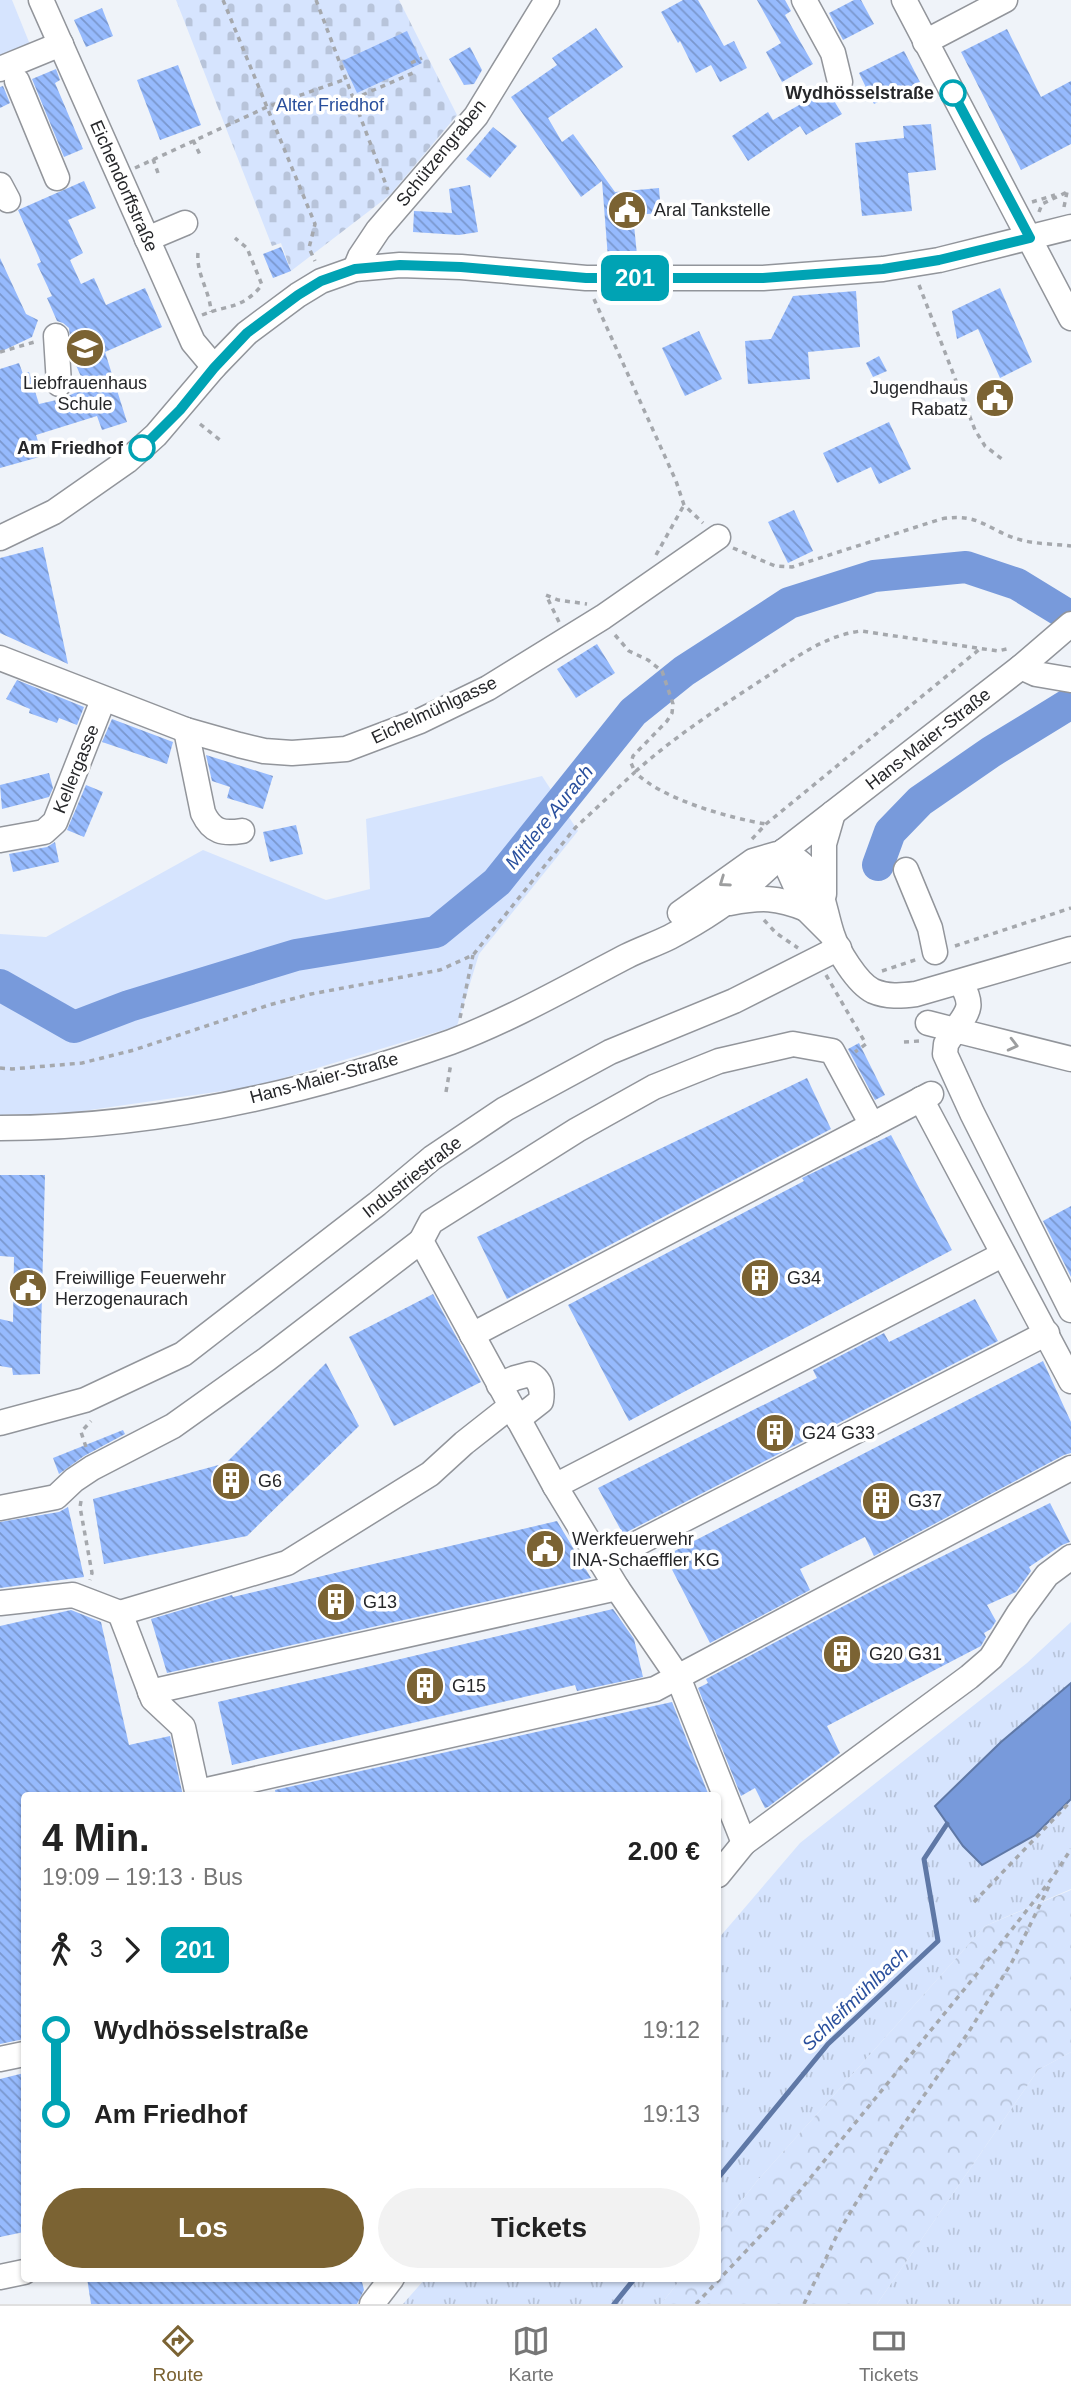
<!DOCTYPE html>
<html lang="de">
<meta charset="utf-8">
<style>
body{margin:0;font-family:Arial,sans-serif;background:#f2f2f2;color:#222;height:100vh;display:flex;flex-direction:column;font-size:26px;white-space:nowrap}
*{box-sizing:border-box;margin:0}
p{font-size:23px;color:#767676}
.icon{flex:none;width:38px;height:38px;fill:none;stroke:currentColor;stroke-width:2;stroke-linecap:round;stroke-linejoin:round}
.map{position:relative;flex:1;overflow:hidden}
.drawer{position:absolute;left:21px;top:1792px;width:700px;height:490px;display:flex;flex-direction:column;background:#fff;border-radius:7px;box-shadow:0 2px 5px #0004}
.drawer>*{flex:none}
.badge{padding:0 14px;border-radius:10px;font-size:24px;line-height:46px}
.map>.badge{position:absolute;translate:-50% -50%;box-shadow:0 0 0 4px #fff}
.legs{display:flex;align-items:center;gap:10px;height:77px;padding:0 21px;font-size:23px}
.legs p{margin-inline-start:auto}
.overview{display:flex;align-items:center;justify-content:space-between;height:119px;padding:0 21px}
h1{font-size:38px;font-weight:600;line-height:52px}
.action{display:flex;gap:14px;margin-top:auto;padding:14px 21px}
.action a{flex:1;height:80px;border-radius:42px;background:#7b6333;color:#fff;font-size:28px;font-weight:600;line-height:80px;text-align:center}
.action a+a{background:#f2f2f2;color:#222}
ul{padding:0 21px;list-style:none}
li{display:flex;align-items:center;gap:24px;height:84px;font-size:26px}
li i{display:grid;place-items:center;width:10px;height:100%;margin:0 9px;background:currentColor}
li i::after{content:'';width:18px;height:18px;margin:-9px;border:5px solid;border-radius:50%;background:#fff}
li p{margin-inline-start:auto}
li:first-child i{background:linear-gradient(#0000 50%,currentColor 0)}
li:last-child i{background:linear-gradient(currentColor 50%,#0000 0)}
.menu{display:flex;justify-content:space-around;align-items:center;height:98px;border-top:2px solid #e0e0e0;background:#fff;font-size:19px;color:#767676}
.menu a{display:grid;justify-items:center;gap:4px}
.menu .selected{color:#7b6333}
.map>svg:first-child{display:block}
.grass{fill:url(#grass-tufts)}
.forest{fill:url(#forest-crowns)}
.cemetery{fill:url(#cemetery-stones)}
.park{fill:#d6e4fe}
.water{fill:#789adb;stroke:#5f78a6;stroke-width:2}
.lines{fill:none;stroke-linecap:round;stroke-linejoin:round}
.stream{stroke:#5f78a6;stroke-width:5}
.river{stroke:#789adb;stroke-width:32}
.building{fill:url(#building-back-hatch)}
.minor-casing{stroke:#92959b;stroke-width:27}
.path{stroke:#a5a8ad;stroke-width:3.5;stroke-dasharray:5 5;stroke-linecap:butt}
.minor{stroke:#fff;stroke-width:24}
.oneway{stroke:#9d9e9f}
.line-1-casing{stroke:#fff;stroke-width:16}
.line-1{stroke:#00a3b4;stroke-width:10}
.stop-1-dot{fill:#fff;stroke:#00a3b4;stroke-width:3.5}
.labels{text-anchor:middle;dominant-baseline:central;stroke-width:7;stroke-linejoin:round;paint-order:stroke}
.stop-label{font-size:18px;font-weight:bold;fill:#26272a;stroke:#fff;text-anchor:end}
.park-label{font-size:18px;fill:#294f9c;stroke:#fff}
.street-label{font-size:18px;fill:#26272a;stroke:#fff}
.poi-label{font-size:18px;fill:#26272a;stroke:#fff;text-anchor:start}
.water-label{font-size:19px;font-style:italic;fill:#294f9d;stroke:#fff}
</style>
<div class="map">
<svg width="1071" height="2304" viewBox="0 0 1071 2304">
<defs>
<pattern id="grass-tufts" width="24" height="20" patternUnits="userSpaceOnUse" patternTransform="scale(1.75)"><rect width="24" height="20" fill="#d6e4fe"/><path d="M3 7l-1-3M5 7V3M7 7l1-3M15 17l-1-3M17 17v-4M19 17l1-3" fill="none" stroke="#b8c4da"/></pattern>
<pattern id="forest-crowns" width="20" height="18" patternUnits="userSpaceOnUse" patternTransform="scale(1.75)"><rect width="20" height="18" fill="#d6e4fe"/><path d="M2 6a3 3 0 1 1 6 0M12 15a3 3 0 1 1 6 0" fill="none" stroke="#b8c4da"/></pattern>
<pattern id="cemetery-stones" width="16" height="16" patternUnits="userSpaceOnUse" patternTransform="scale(1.75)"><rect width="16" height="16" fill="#d6e4fe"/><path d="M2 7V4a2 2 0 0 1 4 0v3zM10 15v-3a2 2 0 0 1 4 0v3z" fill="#b8c4da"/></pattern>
<pattern id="building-back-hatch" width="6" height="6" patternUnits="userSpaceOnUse" patternTransform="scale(1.75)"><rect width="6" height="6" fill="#96bafd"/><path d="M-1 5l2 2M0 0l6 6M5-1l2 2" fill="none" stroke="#7a97cd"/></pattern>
</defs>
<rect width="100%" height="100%" fill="#eff3f9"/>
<g class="grass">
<polygon points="1071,1622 1071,1683 1001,1742 1035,1835 1071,1799 1071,1889 985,1926 757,2181 718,2231 718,1939 800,1843 1027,1663"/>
<polygon points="1071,2052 1071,2304 877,2304 1038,2070"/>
<polygon points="425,2279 425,2278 681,2279 661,2304 403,2304"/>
</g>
<polygon class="forest" points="1071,1890 1071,2052 1038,2070 877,2304 661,2304 681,2279 718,2278 718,2231 757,2181 985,1926"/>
<polygon class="cemetery" points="176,0 399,0 457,115 390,195 291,271 281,243 272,246"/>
<g class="park">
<polygon points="0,0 12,0 33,52 0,65"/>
<polygon points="542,776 578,831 479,954 457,1026 257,1086 69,1113 0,1115 0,934 46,937 203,850 326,900 370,889 366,819"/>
</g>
<polygon class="water" points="1071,1683 1071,1799 1035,1835 982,1865 963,1846 935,1806 1001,1742"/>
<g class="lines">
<g class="stream">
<polyline points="718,2178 828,2044 938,1941 924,1859 947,1824"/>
<polyline points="614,2304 635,2278"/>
</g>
<g class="river">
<polyline points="878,865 890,832 920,801 991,752 1071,703"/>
<polyline points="0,985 74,1027 129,1006 296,955 436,932 497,882 633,712 684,671 789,603 874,576 966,567 1017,584 1071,617"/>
</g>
</g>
<g class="building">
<polygon points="683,0 698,0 724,46 734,41 747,68 720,82 711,65 696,73 680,41 678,43 661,12"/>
<polygon points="757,0 785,0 791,11 785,15 813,64 782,82 766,52 781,43"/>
<polygon points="854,0 861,0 874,24 843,40 829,13"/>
<polygon points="102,8 113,36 86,47 74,20"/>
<polygon points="596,28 623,67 548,118 562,142 573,134 615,192 659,188 661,213 633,215 637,255 608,258 602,181 581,197 511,97 557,65 552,58"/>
<polygon points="1007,29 1041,97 1071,81 1071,144 1021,170 961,52"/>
<polygon points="407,31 422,63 357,93 342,61"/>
<polygon points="470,47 482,70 474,84 464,85 449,59"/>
<polygon points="904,51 920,82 874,104 859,73"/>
<polygon points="178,65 201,125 160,140 137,80"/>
<polygon points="56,69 60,80 55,83 83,149 64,157 32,79"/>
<polygon points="3,86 10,103 0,108 0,87"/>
<polygon points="827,89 842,114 806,135 800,126 748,161 732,136 768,112 773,120"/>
<polygon points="931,124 936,170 908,173 912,211 862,216 855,143 904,138 903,126"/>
<polygon points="493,127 517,146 490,178 466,159"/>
<polygon points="84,181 96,208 68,220 83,253 70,260 81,284 94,278 106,305 145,288 162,327 105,352 127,422 102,430 97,416 36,435 43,456 0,468 0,369 19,363 23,374 29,372 39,404 61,399 86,388 72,356 69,328 63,323 57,321 47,298 52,296 37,264 41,262 18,210"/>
<polygon points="470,185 478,232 459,235 413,232 414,211 452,213 449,189"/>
<polygon points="281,247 291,271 273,278 263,254"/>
<polygon points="0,258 26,314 38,320 32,337 0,352"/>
<polygon points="1000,288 1032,362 1000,378 978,329 957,339 952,311"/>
<polygon points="856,291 860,347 808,352 810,379 748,384 745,341 771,339 793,296"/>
<polygon points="699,331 722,379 685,396 662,348"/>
<polygon points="879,356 887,371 873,377 866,363"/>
<polygon points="889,422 911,469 879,484 871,467 837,483 823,453"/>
<polygon points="794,510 813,551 788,563 768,522"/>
<polygon points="43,547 68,664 0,633 0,558"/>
<polygon points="597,644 615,673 576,698 557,669"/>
<polygon points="17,680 84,707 77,725 59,718 57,723 29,713 30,709 6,699"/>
<polygon points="112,719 173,742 167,764 102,742"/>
<polygon points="206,755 273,776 263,809 227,798 230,787 212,781"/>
<polygon points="49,773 53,788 49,797 2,809 0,785"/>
<polygon points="86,785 103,792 84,837 67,830"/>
<polygon points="296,825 303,854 270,862 263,832"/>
<polygon points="55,842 59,862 13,872 9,854 47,847"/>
<polygon points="859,1043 885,1095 875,1100 848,1049"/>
<polygon points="807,1078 831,1129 507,1299 477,1237"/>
<polygon points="891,1135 952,1250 629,1421 568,1305 804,1181 802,1178"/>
<polygon points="0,1175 45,1175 40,1374 13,1375 12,1368 0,1366 0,1319 13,1322 14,1257 0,1256"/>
<polygon points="1071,1206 1071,1277 1043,1221"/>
<polygon points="433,1294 481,1382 394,1426 349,1337"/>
<polygon points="975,1299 998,1341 623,1534 598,1488 817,1378 813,1370 884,1333 889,1342"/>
<polygon points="1043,1361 1071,1422 1071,1453 1064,1455 874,1556 865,1537 800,1569 810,1590 710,1643 665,1556"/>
<polygon points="326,1363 359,1426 247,1536 104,1564 93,1499 226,1463"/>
<polygon points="123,1430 125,1434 84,1456 59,1474 53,1458"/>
<polygon points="1050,1503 1070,1542 1062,1545 1029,1567 1031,1571 1016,1592 987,1605 996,1621 991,1629 984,1633 986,1637 981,1646 827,1726 840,1753 768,1807 765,1808 755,1788 741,1796 698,1688 708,1683 706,1679 876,1589"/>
<polygon points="68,1507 84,1577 0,1588 0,1522 59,1512"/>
<polygon points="557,1521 591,1578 167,1673 151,1619 232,1595 233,1597"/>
<polygon points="613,1609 634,1639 643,1677 577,1691 575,1685 232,1765 218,1702"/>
<polygon points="71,1610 101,1622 129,1745 170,1736 183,1796 24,1796 24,2039 0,2044 0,1626"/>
<polygon points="672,1702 709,1796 276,1796 275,1790"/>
<polygon points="24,2073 24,2232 0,2237 0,2079"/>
<polygon points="87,2278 361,2278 364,2290 357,2304 91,2304"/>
</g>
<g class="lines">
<g class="minor-casing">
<g id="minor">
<polyline points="41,0 193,342 214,367"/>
<polyline points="804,0 833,53 840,82"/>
<polyline points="904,0 1071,318"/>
<polyline points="925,42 1005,0"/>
<polyline points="0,69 61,44"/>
<polyline points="17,81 57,178"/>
<polyline points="0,185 8,200"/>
<polyline points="147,239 185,223"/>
<polyline points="355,269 360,257 378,230 476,116 547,0"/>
<polyline points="56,336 59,384"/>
<polyline points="0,538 54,512 127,461 156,435 214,367 247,333 298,295 321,281 355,269 400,265 461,267 586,278 763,278 883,269 939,260 1071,227"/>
<polyline points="0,658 186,730 239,745 264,751 292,753 346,749 420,721 488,688 603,617 718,537"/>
<polyline points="1021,667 1036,674 1071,680"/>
<path d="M186,730L203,813C212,832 223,834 242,831"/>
<polyline points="0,840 44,832 55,822 103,700"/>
<path d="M784,851C796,859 809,868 816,881C824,898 826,916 832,934C837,950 857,983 873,991C887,997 901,996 916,994L1071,949"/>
<polyline points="784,851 788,869 806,909 831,934"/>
<polyline points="906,870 930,928 935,952"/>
<polyline points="824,894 824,844 833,813"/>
<path d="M730,903C761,897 777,897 806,909"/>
<polyline points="680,913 753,861 777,854"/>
<path d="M928,1023L955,1030C969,1010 974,1006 961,983"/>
<polyline points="1071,1059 955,1030 946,1044 945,1054 972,1113 1071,1310"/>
<polyline points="921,1099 1071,1381"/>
<polyline points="872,1125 832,1051 793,1044 719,1061 654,1087 577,1130 431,1222 421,1241 555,1486 1002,1255"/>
<path d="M0,1128C153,1128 307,1093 451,1042C512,1019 569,986 627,956C641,949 656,944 670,937C712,915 753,886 784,851L1021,667L1071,624"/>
<polyline points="472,1335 931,1094"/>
<path d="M499,1385L515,1378L530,1374C540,1380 543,1389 541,1401L518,1419"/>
<polyline points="0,1423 85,1400 183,1354 377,1204 432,1158 505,1109 610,1052 734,1001 839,948"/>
<polyline points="0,1508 56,1497 74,1480 92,1468 173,1426 267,1359 421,1241"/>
<polyline points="601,1562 1047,1333"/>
<polyline points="617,1588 678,1677 744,1843 969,1677 991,1658 1019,1613 1047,1575 1071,1557"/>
<polyline points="0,1603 73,1595 120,1613 287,1563 430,1474 464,1443 511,1406"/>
<polyline points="120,1613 153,1699 183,1727 198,1796"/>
<polyline points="150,1692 617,1588 555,1486"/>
<polyline points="198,1792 655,1689 1071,1468"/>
<polyline points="718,1875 744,1843"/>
<polyline points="0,2059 24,2054"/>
<polyline points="0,2277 24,2272"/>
<polyline points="372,2304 392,2278"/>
</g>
</g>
<g class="path">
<polyline points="223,0 315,224 309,248 315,261"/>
<polyline points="316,0 388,190"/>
<polyline points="411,63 422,58"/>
<polyline points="353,99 415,72"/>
<polyline points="193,140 201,157"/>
<polyline points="153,159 158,173"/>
<polyline points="135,168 267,107 346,79"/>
<polyline points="1032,202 1055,195"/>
<polyline points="1064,207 1067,192"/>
<polyline points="1039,212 1042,204 1067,192"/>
<path d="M198,253C196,274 210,291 211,312"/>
<polyline points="919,285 975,430 985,446 1002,459"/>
<polyline points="594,299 676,481 684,505 703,523"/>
<path d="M202,315C229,304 241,310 262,285L247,248L235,238"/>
<polyline points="0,352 38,341"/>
<polyline points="200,424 220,440"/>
<path d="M733,548L775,566L792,567L941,519C980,512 988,531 1021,540C1036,544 1055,544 1071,546"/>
<polyline points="656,555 684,505"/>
<polyline points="559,622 546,595 558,600 587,604"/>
<path d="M615,635L629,651L648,660L662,671L673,704L672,713L667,721L633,756L631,763L635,772C673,738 714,711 757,683C790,662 821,636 861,631L998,651L1011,648"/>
<polyline points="752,839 766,824 981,648"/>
<polyline points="764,920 776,933 798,948"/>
<polyline points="955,946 1071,908"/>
<polyline points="882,971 918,959"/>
<polyline points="826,975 866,1044 855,1052"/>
<polyline points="460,1018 473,955"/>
<polyline points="904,1042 920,1041"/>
<path d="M0,1068L12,1069L82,1063L134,1050L269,1005L311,994L440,970L473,955L575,828L635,772C661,799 729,818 766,824"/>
<polyline points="446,1092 451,1063"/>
<polyline points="86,1447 81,1432 91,1421"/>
<polyline points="81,1501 80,1507 92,1573 90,1580"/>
<polyline points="974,1902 1071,1801"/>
<polyline points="696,2304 780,2215 976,1975 1053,1877 1071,1849"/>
<polyline points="804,2304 838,2233 899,2131 968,2033 1012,1962 1049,1886"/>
</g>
<use href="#minor" class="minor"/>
</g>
<defs><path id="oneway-chevron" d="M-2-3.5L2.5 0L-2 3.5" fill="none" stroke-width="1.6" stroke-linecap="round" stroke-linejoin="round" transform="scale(1.75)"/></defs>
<g class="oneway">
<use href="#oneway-chevron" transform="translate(724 882) rotate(145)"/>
<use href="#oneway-chevron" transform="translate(1013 1045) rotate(14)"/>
</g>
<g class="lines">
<g class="line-1-casing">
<polyline id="line-1" points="142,448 180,410 214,368 247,333 298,295 321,281 355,269 400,265 461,267 586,278 763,278 883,269 939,260 1030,238 953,93"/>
</g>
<use href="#line-1" class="line-1"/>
</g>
<defs>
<g id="civic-disc" transform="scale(2.0125)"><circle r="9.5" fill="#7b6333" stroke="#fff"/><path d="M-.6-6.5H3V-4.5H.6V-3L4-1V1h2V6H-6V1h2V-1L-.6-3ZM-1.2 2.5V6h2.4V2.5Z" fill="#fff"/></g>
<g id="school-disc" transform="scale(2.0125)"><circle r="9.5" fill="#7b6333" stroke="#fff"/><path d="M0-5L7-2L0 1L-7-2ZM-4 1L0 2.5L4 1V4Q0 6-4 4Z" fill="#fff"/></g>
<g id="building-disc" transform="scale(2.0125)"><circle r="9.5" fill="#7b6333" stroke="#fff"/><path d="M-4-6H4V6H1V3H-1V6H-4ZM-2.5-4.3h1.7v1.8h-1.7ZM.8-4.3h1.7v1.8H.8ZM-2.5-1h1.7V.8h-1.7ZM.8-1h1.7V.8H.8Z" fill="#fff"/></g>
</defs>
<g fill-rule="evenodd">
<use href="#civic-disc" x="627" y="210"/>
<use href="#school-disc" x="85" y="348"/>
<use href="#civic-disc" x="995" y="398"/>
<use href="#building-disc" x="760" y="1278"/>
<use href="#civic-disc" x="28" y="1288"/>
<use href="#building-disc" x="775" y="1433"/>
<use href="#building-disc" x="231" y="1481"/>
<use href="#building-disc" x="881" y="1501"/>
<use href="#civic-disc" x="545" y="1549"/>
<use href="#building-disc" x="336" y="1602"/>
<use href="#building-disc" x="842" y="1654"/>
<use href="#building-disc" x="425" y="1686"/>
</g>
<g class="stop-1-dot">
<circle cx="953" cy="93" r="12"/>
<circle cx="142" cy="448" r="12"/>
</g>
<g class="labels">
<g class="stop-label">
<text x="934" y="93">Wydhösselstraße</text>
<text x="123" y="448">Am Friedhof</text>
</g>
<g class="park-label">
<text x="330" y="105">Alter Friedhof</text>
</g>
<g class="street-label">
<text transform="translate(441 153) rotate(-51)">Schützengraben</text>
<text transform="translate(124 186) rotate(66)">Eichendorffstraße</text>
<text transform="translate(434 710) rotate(-25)">Eichelmühlgasse</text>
<text transform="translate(928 739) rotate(-38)">Hans-Maier-Straße</text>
<text transform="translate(76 769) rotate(-68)">Kellergasse</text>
<text transform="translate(324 1078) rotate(-15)">Hans-Maier-Straße</text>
<text transform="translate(412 1177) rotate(-38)">Industriestraße</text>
</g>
<g class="poi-label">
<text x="654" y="210">Aral Tankstelle</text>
<text x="85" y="383" text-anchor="middle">Liebfrauenhaus<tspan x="85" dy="21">Schule</tspan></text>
<text x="968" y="388" text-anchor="end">Jugendhaus<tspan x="968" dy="21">Rabatz</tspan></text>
<text x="55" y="1278">Freiwillige Feuerwehr<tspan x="55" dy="21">Herzogenaurach</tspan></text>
<text x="787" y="1278">G34</text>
<text x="802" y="1433">G24 G33</text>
<text x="258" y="1481">G6</text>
<text x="908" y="1501">G37</text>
<text x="572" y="1539">Werkfeuerwehr<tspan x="572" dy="21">INA-Schaeffler KG</tspan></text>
<text x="363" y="1602">G13</text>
<text x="869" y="1654">G20 G31</text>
<text x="452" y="1686">G15</text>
</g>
<g class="water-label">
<text transform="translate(549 817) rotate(-51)">Mittlere Aurach</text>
<text transform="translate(855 1999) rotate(-44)">Schleifmühlbach</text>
</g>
</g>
</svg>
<b class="badge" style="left:635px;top:278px;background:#00a3b4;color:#fff">201</b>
<section class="drawer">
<div class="overview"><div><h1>4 Min.</h1><p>19:09 – 19:13 · Bus</p></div><b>2.00 €</b></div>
<div class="legs"><svg class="icon" aria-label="walk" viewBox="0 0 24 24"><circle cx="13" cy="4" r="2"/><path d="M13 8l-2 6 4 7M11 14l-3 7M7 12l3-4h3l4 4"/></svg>3<svg class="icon" aria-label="forward" viewBox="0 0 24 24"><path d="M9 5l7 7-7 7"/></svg><b class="badge" style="background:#00a3b4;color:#fff">201</b></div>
<ul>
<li><i style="color:#00a3b4"></i><b>Wydhösselstraße</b><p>19:12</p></li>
<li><i style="color:#00a3b4"></i><b>Am Friedhof</b><p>19:13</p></li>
</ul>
<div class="action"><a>Los</a><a>Tickets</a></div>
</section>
</div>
<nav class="menu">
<a class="selected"><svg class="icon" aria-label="directions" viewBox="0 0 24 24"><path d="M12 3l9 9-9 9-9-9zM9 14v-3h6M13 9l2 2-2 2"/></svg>Route</a>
<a><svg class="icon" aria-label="map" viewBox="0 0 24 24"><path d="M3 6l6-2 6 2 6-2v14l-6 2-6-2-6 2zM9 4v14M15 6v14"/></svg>Karte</a>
<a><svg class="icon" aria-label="tickets" viewBox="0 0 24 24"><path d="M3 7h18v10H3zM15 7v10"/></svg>Tickets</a>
</nav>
